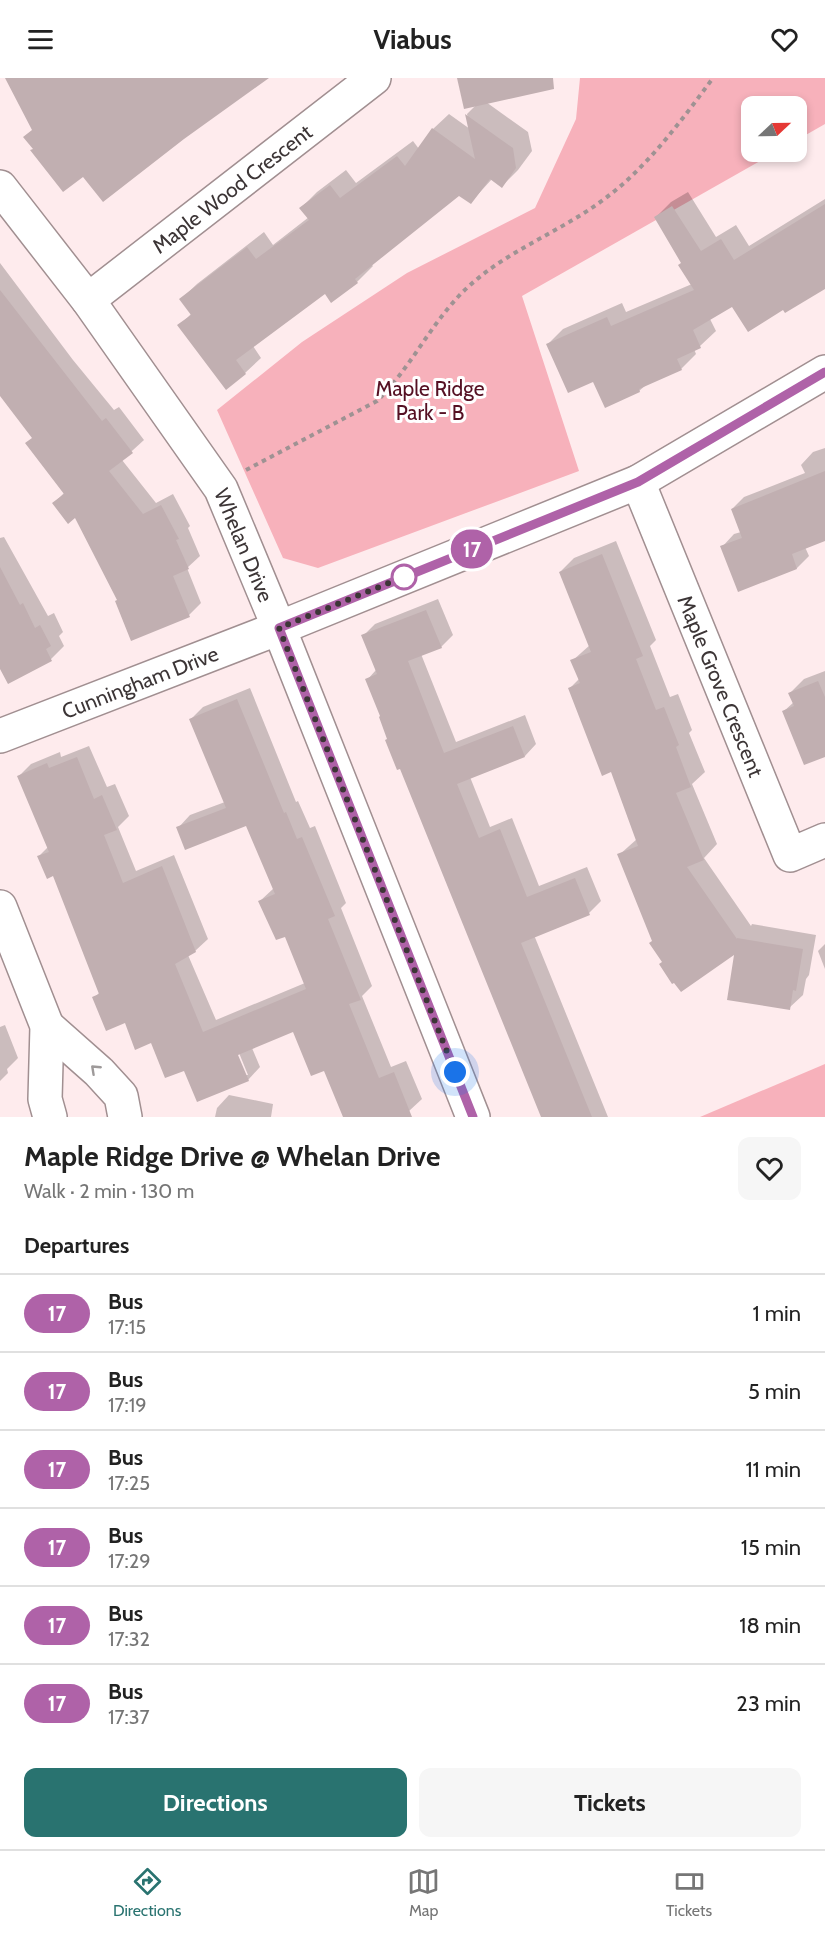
<!DOCTYPE html>
<meta charset="utf-8">
<style>
body{margin:0;font-family:Cabin,sans-serif;background:#f6f6f6;color:#222;height:100vh;display:flex;flex-direction:column;font-size:22px;white-space:nowrap}
*{box-sizing:border-box;margin:0}
p{font-size:20px;color:#767676}
.icon{flex:none;width:33px;height:33px;fill:none;stroke:currentColor;stroke-width:2;stroke-linecap:round;stroke-linejoin:round}
.map{position:relative;height:1039px;overflow:hidden}
.sheet{display:flex;flex-direction:column;background:#fff;flex:1}
.sheet>*{flex:none}
.badge{padding:0 12px;border-radius:20px;font-size:21px;line-height:39px}
.needle{width:39px;rotate:68deg}
.controls{position:absolute;left:741px;top:18px;display:grid;gap:12px}
.controls a{display:grid;place-items:center;width:66px;height:66px;border-radius:12px;background:#fff;box-shadow:0 3px 9px #0003;font-size:30px}
.you{position:absolute;width:30px;height:30px;margin:-15px;border:4px solid #fff;border-radius:50%;background:#1a73e8;box-shadow:0 0 0 9px #1a73e833}
.map>.badge{position:absolute;translate:-50% -50%;box-shadow:0 0 0 3px #fff}
h2{padding:0 24px;font-size:22px;line-height:54px}
.round{display:grid;place-items:center;flex:none;width:63px;height:63px;border-radius:12px;background:#f6f6f6}
.head{display:flex;align-items:center;justify-content:space-between;height:102px;padding:0 24px}
h1{font-size:28px;font-weight:800;line-height:45px}
.primary-button{display:flex;gap:12px;margin-top:auto;padding:12px 24px}
.primary-button a{flex:1;height:69px;border-radius:12px;background:#297370;color:#fff;font-size:24px;font-weight:800;line-height:69px;text-align:center}
.primary-button a+a{background:#f6f6f6;color:#222}
ul{padding:0;list-style:none}
li{display:flex;align-items:center;gap:18px;height:78px;padding:0 24px;border-top:2px solid #e0e0e0}
li div{flex:1}
li b{display:block;font-size:22px}
li em{font-style:normal}
li .badge{min-width:66px;font-weight:700;text-align:center}
header{display:flex;justify-content:space-between;align-items:center;height:78px;padding:0 24px;background:#fff;font-size:27px;font-weight:800}
.dock{display:flex;justify-content:space-around;align-items:center;height:84px;border-top:2px solid #e0e0e0;background:#fff;font-size:16px;color:#767676}
.dock a{display:grid;justify-items:center;gap:3px}
.dock .active{color:#297370}
.map>svg:first-child{display:block}
.green{fill:#f7b1bb}
.shadow{fill:#0003;fill-rule:evenodd}
.building{fill:#c1afb1}
.lines{fill:none;stroke-linecap:round;stroke-linejoin:round}
.minor-casing{stroke:#a18f91;stroke-width:36}
.path{stroke:#9f9293;stroke-width:4;stroke-dasharray:4.5 4.5;stroke-linecap:butt}
.minor{stroke:#fff;stroke-width:33}
.oneway{stroke:#9e9a9a}
.line-casing{stroke:#fff;stroke-width:14}
.line{stroke:#af62a8;stroke-width:9}
.walk{stroke:#3c3536;stroke-width:6;stroke-dasharray:0 10.8}
.stop-dot{fill:#fff;stroke:#af62a8;stroke-width:3}
.labels{text-anchor:middle;dominant-baseline:central;stroke-width:6;stroke-linejoin:round;paint-order:stroke}
.street-label{font-size:21px;fill:#3c3536;stroke:#fff}
.park-label{font-size:21px;fill:#551023;stroke:#fff}
</style>
<header><svg class="icon" aria-label="menu" viewBox="0 0 24 24"><path d="M4 6h16M4 12h16M4 18h16"/></svg>Viabus<svg class="icon" aria-label="heart" viewBox="0 0 24 24"><path d="M12 20l-8-8c-3-5 5-10 8-4 3-6 11-1 8 4z"/></svg></header>
<div class="map">
<svg width="825" height="1039" viewBox="0 0 825 1039">
<rect width="100%" height="100%" fill="#feebed"/>
<g class="green">
<polygon points="580,0 825,0 825,46 797,62 796,28 752,28 752,74 776,74 522,218 579,393 318,490 283,480 217,332 302,264 407,195 535,130 576,41"/>
<polygon points="825,986 825,1039 700,1039"/>
</g>
<g class="shadow">
<polygon points="459,0 553,0 486,24 528,54 532,73 518,92 502,108 492,101 471,124 459,116 371,186 373,188 357,204 332,223 325,214 253,268 261,280 245,295 226,310 179,248 192,235 181,221 197,206 264,154 273,167 309,139 301,130 317,114 346,92 356,105 413,63 419,71 433,51 449,36 470,51 467,36 477,26"/>
<polygon points="688,114 716,159 736,147 749,168 825,121 825,207 784,229 733,227 710,241 716,253 700,268 694,271 696,276 681,291 646,307 639,313 594,302 548,266 563,251 622,225 626,234 692,206 682,185 656,139 671,124"/>
<polygon points="0,185 73,282 114,332 119,329 144,362 122,382 156,425 173,416 190,448 188,450 200,478 187,490 201,525 189,537 118,521 76,438 54,425 65,414 34,359 0,313"/>
<polygon points="825,370 825,461 805,469 809,478 797,490 739,512 722,469 734,456 741,454 732,431 744,419 805,395 801,387 813,374"/>
<polygon points="4,459 48,538 54,535 63,554 59,558 64,568 51,581 0,588 0,460"/>
<polygon points="616,463 656,562 650,568 670,619 678,616 692,652 689,655 705,694 692,706 717,766 704,780 751,848 752,846 816,857 809,897 806,901 803,917 789,930 736,874 663,884 619,777 637,761 612,692 569,611 579,601 572,583 590,567 560,494 574,480"/>
<polygon points="438,521 453,557 441,569 421,576 456,664 525,637 536,666 525,678 470,699 490,749 512,740 539,808 587,789 601,823 589,835 534,857 608,1039 543,1039 367,602 376,592 363,558 375,546"/>
<polygon points="825,593 825,677 784,633 794,624 790,615 804,601"/>
<path d="M250,610L296,724L298,723L310,750L315,748L346,825L341,830L372,908L362,918L391,989L406,983L422,1021L409,1033L405,1035L406,1039H344L325,991L294,952L252,970L260,989L248,1002L152,963L94,920L100,914L54,796L39,778L48,769L19,698L31,686L60,674L61,679L89,668L107,709L115,706L129,738L118,749L136,793L174,777L208,861L195,873L188,877L216,942L305,905L285,857L260,823L274,810L247,746L178,750L190,737L225,724L191,641L203,629ZM237,970L248,997H245L234,971Z"/>
<polygon points="825,866 825,891 818,873"/>
<polygon points="5,947 18,980 7,991 8,995 0,1003 0,949"/>
<polygon points="229,1017 273,1026 271,1039 215,1039 217,1030"/>
</g>
<g class="building">
<polygon points="5,0 269,0 184,61 103,124 83,99 63,114 30,72 33,71 23,59 32,52"/>
<polygon points="457,0 553,0 554,11 464,31"/>
<polygon points="465,36 513,70 516,90 502,110 490,101 471,126 459,118 355,201 358,205 331,225 325,216 236,282 246,296 226,312 177,247 191,237 179,221 247,169 256,181 309,142 299,130 330,107 340,120 397,78 405,88 432,50 475,81"/>
<polygon points="825,126 825,211 785,235 783,232 748,254 732,229 693,252 701,270 677,281 682,292 639,311 640,314 605,330 593,304 568,315 546,266 607,239 611,248 694,212 678,187 681,185 654,139 672,128 701,173 721,161 734,182"/>
<polygon points="0,212 102,343 106,340 133,375 109,393 143,436 161,427 179,461 176,462 189,491 173,498 190,539 131,563 115,523 117,522 75,440 68,446 52,425 64,416 25,365 32,360 0,318"/>
<polygon points="825,393 825,463 792,476 797,491 738,514 720,468 742,460 731,431"/>
<polygon points="602,476 643,578 636,581 656,632 664,629 679,667 676,669 691,709 676,715 704,782 687,789 737,861 737,860 803,871 796,913 793,912 790,932 727,922 734,877 681,914 674,905 672,906 659,886 662,884 649,865 652,863 617,776 638,768 611,694 602,698 568,610 580,605 570,582 591,574 559,494"/>
<polygon points="0,489 20,527 23,525 35,550 40,547 51,568 46,571 52,583 8,606 0,591"/>
<polygon points="426,532 442,570 408,583 444,675 513,648 525,679 457,706 479,760 500,751 527,819 575,800 590,837 521,865 592,1039 541,1039 400,691 397,692 385,662 387,661 379,639 380,638 365,601 377,596 361,557"/>
<polygon points="818,603 825,619 825,679 804,687 782,633 794,628 788,615"/>
<polygon points="237,621 284,735 286,734 297,761 302,759 335,838 328,841 361,922 349,926 379,1000 394,994 412,1039 343,1039 324,993 311,998 293,954 238,977 249,1003 197,1024 184,993 165,1000 151,965 135,972 125,945 106,953 92,919 99,916 53,798 47,801 37,778 49,774 17,698 47,685 49,690 77,679 94,721 102,717 117,752 104,757 123,805 162,788 196,874 175,886 203,954 306,911 285,859 276,862 258,823 275,816 246,748 185,772 176,749 226,730 189,641"/>
</g>
<g class="lines">
<g class="minor-casing">
<g id="minor">
<path id="s1" d="M0,109L88,222L221,411L279,550L473,1039"/>
<path id="s2" d="M88,222L374,0"/>
<path id="s3" d="M638,404L790,777L825,762"/>
<path id="s4" d="M0,658L279,550L638,404L825,294"/>
<polyline points="0,829 47,948 45,1021 50,1039"/>
<polyline points="47,948 99,994 121,1018 125,1039"/>
</g>
</g>
<path class="path" d="M246,392L377,323C412,289 432,242 468,209C508,172 560,154 603,122C647,90 681,43 713,0"/>
<use href="#minor" class="minor"/>
</g>
<defs><path id="oneway-chevron" d="M-2-3.5L2.5 0L-2 3.5" fill="none" stroke-width="1.6" stroke-linecap="round" stroke-linejoin="round" transform="scale(1.5)"/></defs>
<use class="oneway" href="#oneway-chevron" transform="translate(95 991) rotate(-137)"/>
<g class="lines">
<g class="line-casing">
<polyline id="line" points="473,1039 279,550 638,404 825,294"/>
</g>
<use href="#line" class="line"/>
<polyline class="walk" points="404,499 406,498 279,550 455,994"/>
</g>
<circle class="stop-dot" cx="404" cy="499" r="12"/>
<g class="labels">
<g class="street-label">
<text stroke="none"><textPath href="#s2" startOffset="182">Maple Wood Crescent</textPath></text>
<text stroke="none"><textPath href="#s1" startOffset="435">Whelan Drive</textPath></text>
<text stroke="none"><textPath href="#s4" startOffset="150">Cunningham Drive</textPath></text>
<text stroke="none"><textPath href="#s3" startOffset="220">Maple Grove Crescent</textPath></text>
</g>
<g class="park-label">
<text x="430" y="310">Maple Ridge<tspan x="430" dy="24">Park - B</tspan></text>
</g>
</g>
</svg>
<div class="controls">
<a><svg class="needle" viewBox="-14 -14 28 28"><path d="M0-13l5 13h-10z" fill="#e53935"/><path d="M0 13l5-13h-10z" fill="#767676"/></svg></a>
</div>
<div class="you" style="left:455px;top:994px"></div>
<b class="badge" style="left:472px;top:471px;background:#af62a8;color:#fff">17</b>
</div>
<section class="sheet">
<div class="head"><div><h1>Maple Ridge Drive @ Whelan Drive</h1><p>Walk · 2 min · 130 m</p></div><a class="round"><svg class="icon" aria-label="heart" viewBox="0 0 24 24"><path d="M12 20l-8-8c-3-5 5-10 8-4 3-6 11-1 8 4z"/></svg></a></div>
<h2>Departures</h2>
<ul>
<li><span class="badge" style="background:#af62a8;color:#fff">17</span><div><b>Bus</b><p>17:15</p></div><em>1 min</em></li>
<li><span class="badge" style="background:#af62a8;color:#fff">17</span><div><b>Bus</b><p>17:19</p></div><em>5 min</em></li>
<li><span class="badge" style="background:#af62a8;color:#fff">17</span><div><b>Bus</b><p>17:25</p></div><em>11 min</em></li>
<li><span class="badge" style="background:#af62a8;color:#fff">17</span><div><b>Bus</b><p>17:29</p></div><em>15 min</em></li>
<li><span class="badge" style="background:#af62a8;color:#fff">17</span><div><b>Bus</b><p>17:32</p></div><em>18 min</em></li>
<li><span class="badge" style="background:#af62a8;color:#fff">17</span><div><b>Bus</b><p>17:37</p></div><em>23 min</em></li>
</ul>
<div class="primary-button"><a>Directions</a><a>Tickets</a></div>
</section>
<nav class="dock">
<a class="active"><svg class="icon" aria-label="directions" viewBox="0 0 24 24"><path d="M12 3l9 9-9 9-9-9zM9 14v-3h6M13 9l2 2-2 2"/></svg>Directions</a>
<a><svg class="icon" aria-label="map" viewBox="0 0 24 24"><path d="M3 6l6-2 6 2 6-2v14l-6 2-6-2-6 2zM9 4v14M15 6v14"/></svg>Map</a>
<a><svg class="icon" aria-label="tickets" viewBox="0 0 24 24"><path d="M3 7h18v10H3zM15 7v10"/></svg>Tickets</a>
</nav>
